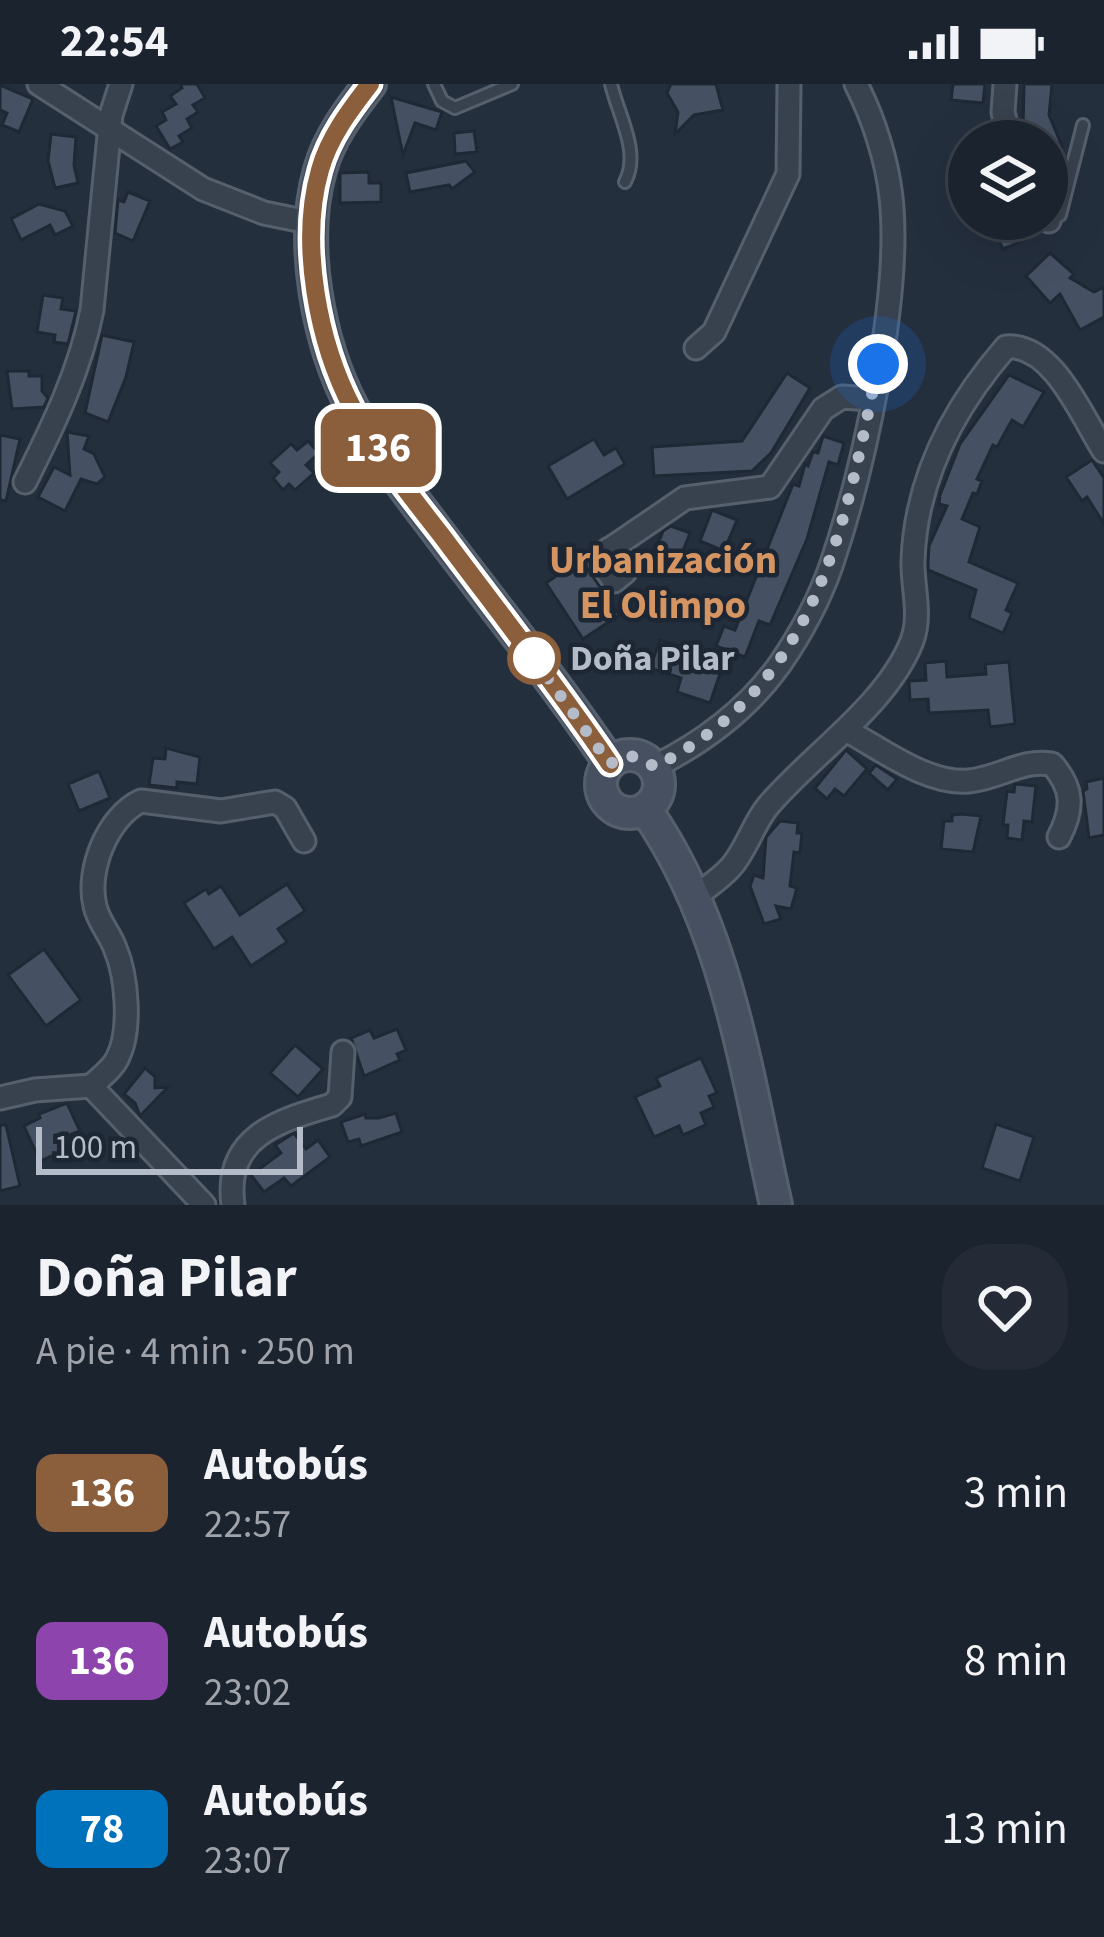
<!DOCTYPE html>
<html lang="es">
<meta charset="utf-8">
<style>
body{margin:0;font-family:"Source Sans 3",sans-serif;background:#242b36;color:#f1f3f6;height:100vh;display:flex;flex-direction:column;font-size:45px;white-space:nowrap}
*{box-sizing:border-box;margin:0}
p{font-size:39px;color:#a0a4aa}
.icon{flex:none;width:66px;height:66px;fill:none;stroke:currentColor;stroke-width:2;stroke-linecap:round;stroke-linejoin:round}
.map{position:relative;height:1121px;overflow:hidden}
.details{display:flex;flex-direction:column;background:#1b232e;flex:1}
.details>*{flex:none}
.badge{padding:0 24px;border-radius:18px;font-size:42px;line-height:78px}
.buttons{position:absolute;left:948px;top:36px;display:grid;gap:24px}
.buttons a{display:grid;place-items:center;width:120px;height:120px;border-radius:50%;background:#1b232e;box-shadow:0 12px 48px #0002,0 0 0 3px #39404a;font-size:60px}
.scale{position:absolute;left:36px;bottom:30px;width:267px;box-sizing:border-box;padding-left:12px;border:6px solid #b4bcc9;border-top:0;font-size:33px;line-height:42px;white-space:nowrap;color:#b4bcc9;-webkit-text-stroke:9px #1d2633;paint-order:stroke}
.you{position:absolute;width:60px;height:60px;margin:-30px;border:9px solid #fff;border-radius:50%;background:#1a73e8;box-shadow:0 0 0 18px #1a73e833}
.map>.badge{position:absolute;translate:-50% -50%;box-shadow:0 0 0 6px #fff}
.round{display:grid;place-items:center;flex:none;width:126px;height:126px;border-radius:48px;background:#242b36}
.summary{display:flex;align-items:center;justify-content:space-between;height:204px;padding:0 36px}
h1{font-size:57px;font-weight:700;line-height:90px}
ul{padding:0;list-style:none}
li{display:flex;align-items:center;gap:36px;height:168px;padding:0 36px}
li div{flex:1}
li b{display:block;font-size:45px}
li em{font-style:normal}
li .badge{min-width:132px;font-weight:700;text-align:center}
.status{display:flex;justify-content:space-between;align-items:center;height:84px;padding:0 60px;background:#1b232e;direction:ltr}
.status svg{height:33px;fill:currentColor}
.map>svg:first-child{display:block}
.building{fill:#455162;stroke:#1f2835;stroke-width:3}
.lines{fill:none;stroke-linecap:round;stroke-linejoin:round}
.service-casing{stroke:#565f6c;stroke-width:16}
.minor-casing{stroke:#565f6c;stroke-width:27}
.secondary-casing{stroke:#565f6c;stroke-width:36}
.service{stroke:#38414e;stroke-width:10}
.minor{stroke:#38414e;stroke-width:21}
.secondary{stroke:#465061;stroke-width:30}
.line-casing{stroke:#fff;stroke-width:27}
.line{stroke:#8b5e3c;stroke-width:18}
.walk{stroke:#b4bcc9;stroke-width:12;stroke-dasharray:0 21.6}
.stop-dot{fill:#fff;stroke:#8b5e3c;stroke-width:6}
.labels{text-anchor:middle;dominant-baseline:central;stroke-width:9;stroke-linejoin:round;paint-order:stroke}
.stop-label{font-size:36px;font-weight:bold;fill:#b4bcc9;stroke:#1d2633;text-anchor:start}
.neighbourhood-label{font-size:39px;font-weight:bold;fill:#d59563;stroke:#1d2633}
</style>
<div class="status"><b>22:54</b><svg viewBox="0 0 49 12"><path d="M0 12V9h3v3zM5 12V6h3v6zM10 12V3h3v9zM15 12V0h3v12zM26 1h20v11H26zM47 4h2v5h-2z"/></svg></div>
<div class="map">
<svg width="1104" height="1121" viewBox="0 0 1104 1121">
<rect width="100%" height="100%" fill="#242f3e"/>
<g class="building">
<polygon points="180,0 197,0 205,14 193,21 198,28 187,35 192,44 179,52 183,58 170,65 156,42 166,36 162,28 176,20 170,12 182,4"/>
<polygon points="671,0 716,0 723,26 694,31 675,50 678,28 667,9"/>
<polygon points="953,0 985,0 983,19 951,16"/>
<polygon points="1024,0 1052,0 1049,31 1062,62 1051,102 1047,101 1047,57 1028,57 1023,46"/>
<polygon points="0,1 33,15 19,48 2,41 7,29 0,26"/>
<polygon points="391,13 442,28 436,46 415,39 403,71"/>
<polygon points="474,47 477,68 455,70 454,49"/>
<polygon points="51,50 76,53 74,81 78,99 55,104 48,77"/>
<polygon points="466,77 475,88 452,105 449,101 410,108 406,89"/>
<polygon points="369,88 369,99 381,99 381,118 340,119 340,89"/>
<polygon points="128,108 150,117 133,157 115,149 118,116 124,118"/>
<polygon points="39,120 65,127 73,142 55,151 50,141 21,156 11,135"/>
<polygon points="1009,135 1024,135 1032,153 1003,165 994,146 1011,139"/>
<polygon points="1050,169 1074,190 1070,194 1094,208 1104,203 1104,233 1080,246 1060,210 1050,219 1026,192"/>
<polygon points="43,211 63,214 61,225 76,227 68,260 54,258 55,251 37,248"/>
<polygon points="102,251 134,258 126,293 108,338 85,329"/>
<polygon points="7,287 29,287 29,292 42,292 42,307 48,314 44,323 12,325"/>
<polygon points="787,289 810,304 771,369 752,387 654,392 652,363 742,357"/>
<polygon points="1009,291 1044,308 1023,343 1012,336 997,363 993,361 977,395 982,397 977,410 973,409 962,435 980,443 969,478 1018,499 1006,526 1012,529 1003,549 969,534 976,506 928,486 928,477 929,462 947,422 939,420 940,411 960,360"/>
<polygon points="67,348 89,352 84,365 94,370 105,393 97,400 81,395 65,427 38,413 54,383 70,391"/>
<polygon points="0,351 20,355 6,417 0,416"/>
<polygon points="823,352 844,359 838,381 829,378 807,455 770,541 759,537 745,573 716,562 724,542 735,546 793,400 799,402 805,380 808,382 813,368 818,369"/>
<polygon points="594,355 604,371 616,364 625,380 567,415 548,382"/>
<polygon points="308,357 319,369 306,381 314,389 295,406 289,400 283,406 273,394 279,388 270,379 291,360 297,366"/>
<polygon points="1092,376 1104,394 1104,440 1087,413 1082,417 1066,393"/>
<polygon points="712,426 737,436 724,467 700,457"/>
<polygon points="671,442 690,449 678,480 654,470 663,447"/>
<polygon points="581,475 619,531 583,555 546,499"/>
<polygon points="660,556 724,578 710,619 677,608 681,594 650,584"/>
<polygon points="946,577 947,593 986,590 985,580 1009,578 1015,640 990,643 988,626 929,629 928,615 910,616 909,597 926,596 925,579"/>
<polygon points="166,664 200,673 197,700 177,698 177,704 149,701 153,674 165,675"/>
<polygon points="846,666 867,685 844,712 835,705 827,715 815,704"/>
<polygon points="876,681 897,695 888,706 869,689"/>
<polygon points="99,687 110,714 79,727 68,700"/>
<polygon points="1104,694 1104,751 1089,754 1083,707 1087,705 1086,698"/>
<polygon points="1015,700 1036,702 1032,738 1024,737 1022,756 1007,754 1008,741 1003,741 1007,707 1014,708"/>
<polygon points="962,730 981,732 973,768 941,765 944,737 952,737 952,731"/>
<polygon points="780,737 798,739 797,749 802,749 800,769 794,768 790,802 797,804 791,825 776,822 781,835 764,840 750,802 754,791 763,794 766,753"/>
<polygon points="287,800 305,827 278,845 287,858 251,882 232,853 214,865 184,819 206,805 209,810 221,802 240,831"/>
<polygon points="44,865 81,916 46,942 8,891"/>
<polygon points="397,945 406,966 397,970 400,976 364,992 351,954 370,946 374,954"/>
<polygon points="295,961 323,985 298,1013 270,989"/>
<polygon points="701,974 717,1009 709,1012 714,1023 701,1029 706,1041 683,1051 679,1042 654,1053 635,1013 660,1002 656,994"/>
<polygon points="145,984 155,993 155,1004 168,1003 140,1032 135,1019 124,1010"/>
<polygon points="67,1019 80,1047 69,1051 74,1062 40,1077 24,1042 40,1034 39,1030"/>
<polygon points="396,1029 402,1048 361,1062 359,1055 348,1058 341,1038 365,1030 366,1034 379,1034"/>
<polygon points="996,1040 1034,1053 1020,1097 982,1084"/>
<polygon points="0,1041 6,1041 20,1102 0,1107"/>
<polygon points="294,1049 306,1065 318,1056 330,1073 291,1102 284,1094 264,1108 251,1091 281,1069 275,1061"/>
</g>
<g class="lines">
<g class="service-casing">
<g id="service">
<polyline points="434,0 442,17 455,24 512,0"/>
<path d="M611,0C618,31 641,68 625,98"/>
<polyline points="1049,137 1060,131 1083,41"/>
</g>
</g>
<g class="minor-casing">
<g id="minor">
<polyline points="39,0 203,105 264,129 313,139"/>
<polyline points="1005,0 1003,28 1010,57"/>
<polyline points="1047,132 1049,137"/>
<polyline points="696,264 714,248 788,90 789,0"/>
<path d="M25,398C53,342 80,287 92,226L111,31L121,0"/>
<polyline points="609,465 625,488 614,497 599,476 600,472 685,414 770,403 823,325 842,313 871,315"/>
<path d="M846,646C881,665 928,701 969,697C1000,694 1021,675 1052,680C1073,704 1074,724 1059,753"/>
<path d="M654,683C702,659 748,625 780,580C800,551 819,516 831,482C863,388 902,212 891,113C887,76 873,33 856,0"/>
<path d="M695,813C706,804 720,795 730,784C746,767 753,740 768,722C811,671 887,621 912,557C922,530 912,503 913,476C916,394 953,324 1006,263C1053,259 1082,333 1104,367"/>
<path d="M91,1002C100,994 112,985 117,975C132,947 127,892 115,864C110,850 98,837 95,822C86,786 108,732 141,717L221,727L275,718L285,724L304,757"/>
<polyline points="0,1014 35,1006 91,1002 204,1121"/>
<path d="M233,1121C224,1053 277,1037 332,1021L340,1013L343,968"/>
</g>
</g>
<g class="secondary-casing">
<g id="secondary">
<path d="M370,0C350,26 329,53 320,86C299,159 318,259 353,325C379,373 414,416 447,460C502,532 559,604 610,679"/>
<circle cx="630" cy="700" r="29"/>
<path d="M645,725C726,839 746,987 776,1121"/>
</g>
</g>
<use href="#service" class="service"/>
<use href="#minor" class="minor"/>
<use href="#secondary" class="secondary"/>
</g>
<g class="lines">
<g class="line-casing">
<path id="line" d="M370,0C350,26 329,53 320,86C299,159 318,259 353,325C377,371 411,412 442,452C498,527 557,602 610,680"/>
</g>
<use href="#line" class="line"/>
<path class="walk" d="M534,574L528,567L610,680C626,669 640,670 654,683C818,601 845,443 878,280"/>
</g>
<circle class="stop-dot" cx="534" cy="574" r="24"/>
<g class="labels">
<g class="stop-label">
<text x="570" y="574">Doña Pilar</text>
</g>
<g class="neighbourhood-label">
<text x="663" y="477">Urbanización<tspan x="663" dy="45">El Olimpo</tspan></text>
</g>
</g>
</svg>
<div class="buttons">
<a><svg class="icon" aria-label="layers" viewBox="0 0 24 24"><path d="M12 4l9 5-9 5-9-5zM3 14l9 5 9-5"/></svg></a>
</div>
<div class="scale">100 m</div>
<div class="you" style="left:878px;top:280px"></div>
<b class="badge" style="left:378px;top:364px;background:#8b5e3c;color:#fff">136</b>
</div>
<section class="details">
<div class="summary"><div><h1>Doña Pilar</h1><p>A pie · 4 min · 250 m</p></div><a class="round"><svg class="icon" aria-label="heart" viewBox="0 0 24 24"><path d="M12 20l-8-8c-3-5 5-10 8-4 3-6 11-1 8 4z"/></svg></a></div>
<ul>
<li><span class="badge" style="background:#8b5e3c;color:#fff">136</span><div><b>Autobús</b><p>22:57</p></div><em>3 min</em></li>
<li><span class="badge" style="background:#8e44ad;color:#fff">136</span><div><b>Autobús</b><p>23:02</p></div><em>8 min</em></li>
<li><span class="badge" style="background:#0072bc;color:#fff">78</span><div><b>Autobús</b><p>23:07</p></div><em>13 min</em></li>
</ul>
</section>
